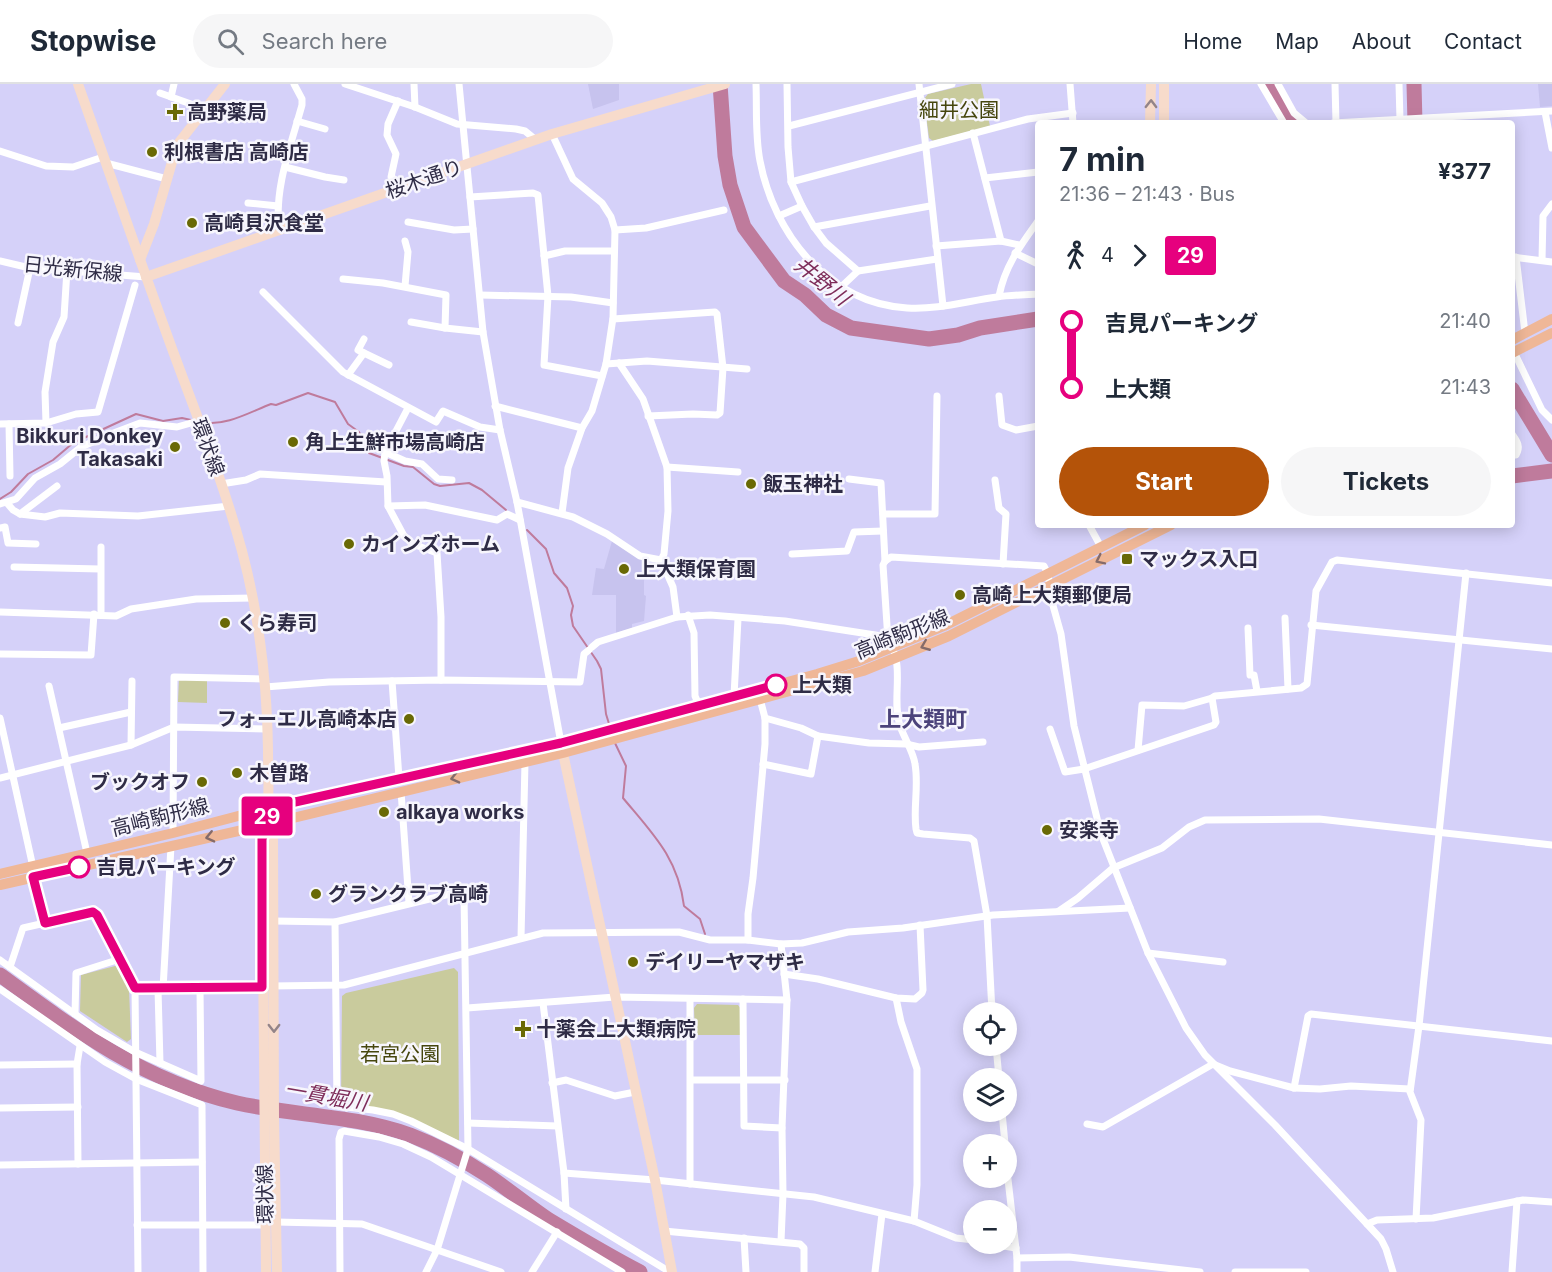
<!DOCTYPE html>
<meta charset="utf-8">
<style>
body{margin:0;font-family:Inter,"Noto Sans JP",sans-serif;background:#f6f6f7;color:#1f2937;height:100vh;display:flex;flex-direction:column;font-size:22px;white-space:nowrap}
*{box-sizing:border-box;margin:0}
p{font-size:20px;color:#747a83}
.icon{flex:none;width:33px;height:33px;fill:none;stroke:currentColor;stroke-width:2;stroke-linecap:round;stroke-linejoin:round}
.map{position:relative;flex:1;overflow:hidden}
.side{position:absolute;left:1035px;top:36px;width:480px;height:408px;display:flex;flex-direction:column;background:#fff;border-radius:6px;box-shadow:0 3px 15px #0003}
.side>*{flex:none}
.badge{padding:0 12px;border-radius:4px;font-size:21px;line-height:39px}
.tools{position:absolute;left:963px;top:918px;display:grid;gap:12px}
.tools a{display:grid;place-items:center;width:54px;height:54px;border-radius:50%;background:#fff;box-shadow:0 3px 15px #0003;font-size:30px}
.map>.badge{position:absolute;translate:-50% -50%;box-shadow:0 0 0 3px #fff}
.legs{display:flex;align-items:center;gap:9px;height:66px;padding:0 24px;font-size:20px}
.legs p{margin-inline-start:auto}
.headline{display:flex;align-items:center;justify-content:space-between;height:102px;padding:0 24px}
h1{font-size:33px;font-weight:700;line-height:45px}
.cta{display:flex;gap:12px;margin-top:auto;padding:12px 24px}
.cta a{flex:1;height:69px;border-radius:36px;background:#b45309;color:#fff;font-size:24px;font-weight:700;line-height:69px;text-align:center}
.cta a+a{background:#f6f6f7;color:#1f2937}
ul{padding:0 24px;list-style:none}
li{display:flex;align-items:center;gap:21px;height:66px;font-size:22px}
li i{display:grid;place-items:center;width:9px;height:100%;margin:0 8px;background:currentColor}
li i::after{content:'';width:15px;height:15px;margin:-8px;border:4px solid;border-radius:50%;background:#fff}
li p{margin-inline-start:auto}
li:first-child i{background:linear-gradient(#0000 50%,currentColor 0)}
li:last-child i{background:linear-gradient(currentColor 50%,#0000 0)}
header{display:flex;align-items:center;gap:36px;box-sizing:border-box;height:84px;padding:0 30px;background:#fff;border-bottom:2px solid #e0e1e3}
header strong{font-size:28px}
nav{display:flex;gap:33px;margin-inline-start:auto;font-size:21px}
.search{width:420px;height:54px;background:#f6f6f7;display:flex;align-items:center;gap:15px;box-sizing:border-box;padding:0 21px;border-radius:33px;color:#747a83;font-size:22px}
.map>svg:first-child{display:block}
.built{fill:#c7c3ee}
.green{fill:#c9cb9d}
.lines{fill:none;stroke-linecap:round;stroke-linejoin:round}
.stream{stroke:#bf7b9c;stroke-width:2}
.river{stroke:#bf7b9c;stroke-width:15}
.street{stroke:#fff;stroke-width:7}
.secondary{stroke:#f7dbcb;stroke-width:10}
.primary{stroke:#efb797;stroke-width:10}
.oneway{stroke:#938488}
.oneway2{stroke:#856b6a}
.line-1-casing{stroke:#fff;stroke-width:14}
.line-1{stroke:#e6007e;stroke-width:9}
.poi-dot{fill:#696905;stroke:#f7f6fd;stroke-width:2}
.stop-1-dot{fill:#fff;stroke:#e6007e;stroke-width:3}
.labels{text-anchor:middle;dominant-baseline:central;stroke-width:5;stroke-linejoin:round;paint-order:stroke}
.park-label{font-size:20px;fill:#46460e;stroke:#f7f6fd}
.poi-label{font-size:20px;font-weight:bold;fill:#2f2c46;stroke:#f7f6fd;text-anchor:start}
.street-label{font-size:20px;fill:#2f2c46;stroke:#f7f6fd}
.stop-label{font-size:20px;font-weight:bold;fill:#2f2c46;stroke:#f7f6fd;text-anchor:start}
.water-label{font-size:21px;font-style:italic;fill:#7e2d5a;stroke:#f7f6fd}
.quarter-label{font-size:22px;font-weight:bold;fill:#4c437b;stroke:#f7f6fd}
</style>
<header>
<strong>Stopwise</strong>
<div class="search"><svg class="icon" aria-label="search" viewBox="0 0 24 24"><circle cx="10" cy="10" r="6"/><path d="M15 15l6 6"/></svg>Search here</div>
<nav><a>Home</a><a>Map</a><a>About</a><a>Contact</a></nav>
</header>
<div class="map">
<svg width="1552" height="1188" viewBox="0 0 1552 1188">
<rect width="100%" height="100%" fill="#d5d1f9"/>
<g class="built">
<polygon points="588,0 619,0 619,16 593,25"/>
<polygon points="1538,0 1552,0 1552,22 1540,23"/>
<polygon points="612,457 633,471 647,478 644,497 644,511 646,512 644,537 632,540 632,544 616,549 616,511 592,511 596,484 604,485"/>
</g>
<g class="green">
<polygon points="971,0 981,0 990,42 933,57 929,54 924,15 928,10"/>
<polygon points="179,595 207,595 207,619 178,618"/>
<polygon points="115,882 119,883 129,905 131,955 127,958 80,927 81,891"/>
<polygon points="454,884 458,888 459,1057 413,1035 341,1020 342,912 346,909"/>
<polygon points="697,920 738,921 741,925 741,951 695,951 694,924"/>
</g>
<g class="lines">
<g class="stream">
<path d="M202,338C225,343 250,328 271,320L276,321L308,309L335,318L348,340L359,348L369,369L404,382L413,383L434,400L440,402L469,399L482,406L506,426"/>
<polyline points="0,415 11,408 28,390 53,376 73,359 136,330 163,337 182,334 191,336"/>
<polyline points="527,446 546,465 554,489 567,504 573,522 571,531 573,542 597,577 601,585 606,630 610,643"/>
<path d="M614,657L626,682L623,714C653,750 678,774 684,822L700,835L705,850"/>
</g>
<g class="river">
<polyline points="720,0 725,72 730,101 744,143 784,197 805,211 826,231 851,244 929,255 958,251 980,244 1038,235"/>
<polyline points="1269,0 1289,34 1293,37"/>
<polyline points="1414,0 1415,39"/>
<polyline points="1512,305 1552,371"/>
<polyline points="1512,392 1552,387"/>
<path d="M0,891C75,946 144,997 237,1019C295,1032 354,1031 410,1051C436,1061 464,1076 487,1091C508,1105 528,1122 549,1136C579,1154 609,1172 640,1188"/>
</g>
<g class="street">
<polyline points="345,0 415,23 457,40 516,45 525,47 536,56"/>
<polyline points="414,0 415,23"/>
<polyline points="459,0 483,248 500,346 517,418 561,659"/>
<path d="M756,0C757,26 755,52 760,77C774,150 828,219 907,224C937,226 967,217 997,213C1011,211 1024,211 1038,210"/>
<polyline points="787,0 788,63 791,98 802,122 814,143 826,159 858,187 937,175"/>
<polyline points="919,0 943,222"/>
<polyline points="1070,0 1073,39"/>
<polyline points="1261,0 1284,39"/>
<polyline points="1278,0 1294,29 1306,39"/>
<polyline points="1335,0 1336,39"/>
<polyline points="1399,0 1400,36"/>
<polyline points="160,9 205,25"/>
<polyline points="171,13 174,0"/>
<polyline points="398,17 388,40 387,51 396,70 391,93 404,102"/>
<polyline points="1545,28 1552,64"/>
<polyline points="297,37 325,45"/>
<polyline points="1333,39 1552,27"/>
<polyline points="789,42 952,0"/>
<polyline points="973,49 1001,157"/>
<polyline points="552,50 573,95 602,119 611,133 615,146 613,234 606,280 592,327 582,344 568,384 562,429"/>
<polyline points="0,67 46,82 73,83 103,73"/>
<polyline points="106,79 167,95"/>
<polyline points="285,83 325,93 344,96"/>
<polyline points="985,94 1038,88"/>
<polyline points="791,98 1028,35 1073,29"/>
<polyline points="470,113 533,109 538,111 548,212 544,281 602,292"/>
<polyline points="248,119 278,122"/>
<polyline points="779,132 802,122"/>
<polyline points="408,138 454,146 473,145"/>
<polyline points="814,143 930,122"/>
<path d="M279,146C274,104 291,61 302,21V15L294,0"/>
<polyline points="615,146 646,144 724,126"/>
<polyline points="405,157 408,168 405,202"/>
<polyline points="936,162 1001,157 1019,161"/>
<polyline points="1015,169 1038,180"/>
<polyline points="544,172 565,167 613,167"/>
<polyline points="1512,173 1552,178"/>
<polyline points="1516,173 1525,249"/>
<polyline points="1542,176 1543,132 1552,120"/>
<polyline points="0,177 30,184 146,193"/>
<polyline points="343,195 383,199 446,211 445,244 483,248"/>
<polyline points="841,203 858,187"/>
<polyline points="263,208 343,288 436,338 443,327 480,343 500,346"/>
<polyline points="480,211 571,213 613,219"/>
<path d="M999,212C1005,182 1020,162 1038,137"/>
<polyline points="613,235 715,228 717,230 723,284 720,329 717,331 693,330 648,332"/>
<polyline points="411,238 445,244"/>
<polyline points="18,239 30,184"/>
<polyline points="1514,268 1542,326 1552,336"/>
<polyline points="364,269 389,281"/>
<polyline points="619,279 643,315 667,383 668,427 664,470 661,476"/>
<polyline points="606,280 647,277 747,285"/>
<polyline points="348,291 364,269 358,266 364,255"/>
<polyline points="999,312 1002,341 1016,346 1038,342"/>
<polyline points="495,322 582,344"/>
<polyline points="408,324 385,368 384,377 387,392 388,422 404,452 413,460 437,469 441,533 441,596"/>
<polyline points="46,339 76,330 98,328 135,201"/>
<polyline points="0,340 46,339 45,308 53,258 64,233 67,186"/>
<polyline points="9,340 10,392"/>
<path d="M1512,350C1517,357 1521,362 1516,371H1512"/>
<polyline points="385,368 405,377 422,380 438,395 452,396"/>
<polyline points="667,383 738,388"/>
<polyline points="849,395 881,399 885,477"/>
<polyline points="995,396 999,424 1006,430 1003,480"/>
<polyline points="221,400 246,396 260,390 386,398"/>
<polyline points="517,418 573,433 607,450 640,472 661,476"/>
<polyline points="7,419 13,426 20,430 45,433 60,429 138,432 229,422"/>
<polyline points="0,420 16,415 35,394 60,380 81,363 111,350 140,339 177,343 198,337"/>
<polyline points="388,422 425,421 497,436 507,430 520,436"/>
<polyline points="20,430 57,402"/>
<polyline points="883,430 935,430 937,312"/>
<polyline points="1089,441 1101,463"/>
<polyline points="0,444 5,443 8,459 36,460"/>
<polyline points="101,463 101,531"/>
<polyline points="792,470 847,467 854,448 883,447"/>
<polyline points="661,476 673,503 677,533"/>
<polyline points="14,483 100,485"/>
<polyline points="0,528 116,532 131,525 196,515 253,514"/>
<polyline points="688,531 694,549 695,612 699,621"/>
<polyline points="1285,534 1288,605"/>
<polyline points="1311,541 1552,565"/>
<polyline points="1248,544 1250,591 1254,591 1257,607"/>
<polyline points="592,563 598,558 677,533 710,531 785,537 888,553"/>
<polyline points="0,570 91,571 94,530"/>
<polyline points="392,597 399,694"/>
<polyline points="49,602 87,769"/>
<polyline points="265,603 329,598 441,596 580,598 584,570 589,566"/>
<polyline points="734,612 738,535"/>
<polyline points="0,634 33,783"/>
<polyline points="765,634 801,644 818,652"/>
<polyline points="59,644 131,628"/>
<polyline points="1050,645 1065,688 1084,685 1214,641 1216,638 1212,614 1215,612 1301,604 1307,600 1316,507 1332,478 1337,476 1552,499"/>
<polyline points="131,661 132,597"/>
<polyline points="1138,666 1142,621 1184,622 1212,614"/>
<polyline points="763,680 811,690 818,652 869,659 906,660 919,663 983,658"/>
<polyline points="0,694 131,661 174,643 268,645"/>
<polyline points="401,707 409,819"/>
<polyline points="173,749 174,593 265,595"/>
<polyline points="33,793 45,839"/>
<polyline points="1059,827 1078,814 1113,784 1162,764 1189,743 1205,736 1319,735 1552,761"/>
<polyline points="273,837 335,838 458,808 462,808 464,812 468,1065 437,1166 426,1188"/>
<polyline points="335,838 337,1022 373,1026 393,1030 411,1037 468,1065 670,1188"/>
<polyline points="521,854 525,678"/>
<polyline points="748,856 748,830 753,794 765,660 765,634 760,615"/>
<polyline points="1148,869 1223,878"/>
<polyline points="0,876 97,946 135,968 201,997 200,904"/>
<polyline points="10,883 23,844 93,828 97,831 135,904 138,1188"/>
<polyline points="784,890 818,895 896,914 915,915 922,909 923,906 920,841"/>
<polyline points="135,904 344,901 543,849 679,848 710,856 748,856 781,860 802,859 848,848 903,844 993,831 1130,824"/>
<polyline points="0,905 105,978 136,995 202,1021 203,1188"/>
<polyline points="158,905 160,979"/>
<polyline points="163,905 171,762"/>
<polyline points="896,914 901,938 917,985 917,1101 914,1137"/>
<polyline points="690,915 690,1100"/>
<polyline points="743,915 744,1042 782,1044"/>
<polyline points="543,919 564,1089 566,1125"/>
<polyline points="467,924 615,913 787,916"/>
<path d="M992,928L987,832L974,757L970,754L923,750L917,749L916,745C913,724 919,702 915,680C914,670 904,653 900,642C891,614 906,581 888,556L883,481L885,477L891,473L1044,482L1048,490L1052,518L1061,550L1074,642L1101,750L1148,869L1186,944L1205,971L1275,1041L1381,1155L1386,1165L1393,1188"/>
<polyline points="75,930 76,889 120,875"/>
<polyline points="996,962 999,994"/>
<polyline points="0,981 77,980"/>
<polyline points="691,996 785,996"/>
<polyline points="552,999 566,996 615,1012 635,1008"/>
<polyline points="1294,1004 1308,932 1311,930 1552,957"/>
<polyline points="0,1024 78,1023"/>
<polyline points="1002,1028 1005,1060"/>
<polyline points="468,1039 557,1042"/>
<polyline points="1087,1040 1103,1043 1213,980 1230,987 1294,1004 1320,1005 1351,1002 1410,1005"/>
<polyline points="1006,1078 1017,1174 1017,1188"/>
<polyline points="78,1080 77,980 80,962"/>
<polyline points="0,1081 202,1078"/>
<polyline points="564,1089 655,1096 814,1113 914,1137 956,1154 974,1156"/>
<polyline points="1416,1135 1421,1036 1410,1008 1419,942 1466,489"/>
<polyline points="276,1138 362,1140 501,1188"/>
<polyline points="1367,1140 1377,1136 1433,1134 1523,1116 1552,1118"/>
<polyline points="137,1141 266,1141"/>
<polyline points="664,1147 800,1160 804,1164 804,1188"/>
<polyline points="744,1154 746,1188"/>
<polyline points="781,1157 783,1110 782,1044 787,916 781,860"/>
<polyline points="991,1160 1016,1164"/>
<polyline points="1017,1174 1069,1173 1200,1188"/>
<polyline points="340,1188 339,1055 341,1048 344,1047 379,1053 403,1060 431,1073 622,1188"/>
<polyline points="532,1188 557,1148"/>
<polyline points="875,1188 882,1130"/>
<polyline points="1235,1188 1306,1188"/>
<polyline points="1512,1188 1517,1117"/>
</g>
<g class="secondary">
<path d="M78,0C110,90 141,180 174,270C198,335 224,400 242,467C259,531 267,599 268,665C268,695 271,726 262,755L266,1188"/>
<polyline points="1150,39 1151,0"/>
<polyline points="1164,39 1164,0"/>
<polyline points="140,176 154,140 177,61 225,0"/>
<polyline points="146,193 552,50 725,0"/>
<polyline points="561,660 655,1096 672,1188"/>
<polyline points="267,740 273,753 274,1033 277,1188"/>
</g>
<g class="primary">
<polyline points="1512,256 1552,235"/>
<polyline points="1512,269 1552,249"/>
<polyline points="0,790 173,749 288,719 561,659 817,590 859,577 944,542 1145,441"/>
<polyline points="0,801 247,745 563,669 863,587 949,552 1171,441"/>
</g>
</g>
<defs><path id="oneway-chevron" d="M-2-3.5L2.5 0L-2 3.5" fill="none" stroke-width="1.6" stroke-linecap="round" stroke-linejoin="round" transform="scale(1.5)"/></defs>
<g class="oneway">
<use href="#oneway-chevron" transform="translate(1151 20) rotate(-89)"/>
<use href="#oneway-chevron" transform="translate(274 944) rotate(90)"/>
</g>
<g class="oneway2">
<use href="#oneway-chevron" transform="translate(1100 476) rotate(154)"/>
<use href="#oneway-chevron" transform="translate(925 562) rotate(158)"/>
<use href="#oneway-chevron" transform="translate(455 694) rotate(167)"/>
<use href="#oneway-chevron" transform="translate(210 753) rotate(167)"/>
</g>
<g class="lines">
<g class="line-1-casing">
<polyline id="line-1" points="79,783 33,793 45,839 93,828 97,831 135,904 262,903 262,755 267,740 268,724 561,659 776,601"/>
</g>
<use href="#line-1" class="line-1"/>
</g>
<g class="poi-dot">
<path d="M172 19h6v6h6v6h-6v6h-6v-6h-6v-6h6z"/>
<circle cx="152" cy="68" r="6"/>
<circle cx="192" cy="139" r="6"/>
<circle cx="293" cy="358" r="6"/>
<circle cx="175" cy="363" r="6"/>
<circle cx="751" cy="400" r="6"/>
<circle cx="349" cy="460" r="6"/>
<rect x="1121" y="469" width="12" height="12" rx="3"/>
<circle cx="624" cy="485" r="6"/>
<circle cx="960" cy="511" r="6"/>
<circle cx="225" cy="539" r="6"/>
<circle cx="409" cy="635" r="6"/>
<circle cx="237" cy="689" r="6"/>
<circle cx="202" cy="698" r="6"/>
<circle cx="384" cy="728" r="6"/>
<circle cx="1047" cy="746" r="6"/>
<circle cx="316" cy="810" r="6"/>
<circle cx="633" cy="878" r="6"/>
<path d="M520 936h6v6h6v6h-6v6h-6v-6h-6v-6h6z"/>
</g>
<g class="stop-1-dot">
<circle cx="776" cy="601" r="10"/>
<circle cx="79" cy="783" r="10"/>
</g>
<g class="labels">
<g class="park-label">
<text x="959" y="26">細井公園</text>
<text x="400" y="970">若宮公園</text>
</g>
<g class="poi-label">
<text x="187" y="28">高野薬局</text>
<text x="164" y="68">利根書店 高崎店</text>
<text x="204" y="139">高崎貝沢食堂</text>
<text x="163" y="352" text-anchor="end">Bikkuri Donkey<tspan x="163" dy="23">Takasaki</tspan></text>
<text x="305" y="358">角上生鮮市場高崎店</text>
<text x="763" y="400">飯玉神社</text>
<text x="361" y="460">カインズホーム</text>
<text x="1139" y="475">マックス入口</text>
<text x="636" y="485">上大類保育園</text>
<text x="972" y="511">高崎上大類郵便局</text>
<text x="237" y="539">くら寿司</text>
<text x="397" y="635" text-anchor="end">フォーエル高崎本店</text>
<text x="249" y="689">木曽路</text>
<text x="190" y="698" text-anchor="end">ブックオフ</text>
<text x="396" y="728">alkaya works</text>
<text x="1059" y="746">安楽寺</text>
<text x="328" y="810">グランクラブ高崎</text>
<text x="645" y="878">デイリーヤマザキ</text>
<text x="536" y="945">十薬会上大類病院</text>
</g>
<g class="street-label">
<text transform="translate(424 95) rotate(-19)">桜木通り</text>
<text transform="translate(73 185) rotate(6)">日光新保線</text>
<text transform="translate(208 363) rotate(70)">環状線</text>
<text transform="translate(902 550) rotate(-22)">高崎駒形線</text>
<text transform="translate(160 733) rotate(-14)">高崎駒形線</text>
<text transform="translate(265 1110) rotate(-91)">環状線</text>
</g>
<g class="stop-label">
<text x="792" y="601">上大類</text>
<text x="96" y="783">吉見パーキング</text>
</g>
<g class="water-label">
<text transform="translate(822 197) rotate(39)">井野川</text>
<text transform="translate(326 1012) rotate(10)">一貫堀川</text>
</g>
<g class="quarter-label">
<text x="923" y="635">上大類町</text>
</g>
</g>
</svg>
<div class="tools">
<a><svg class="icon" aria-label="locate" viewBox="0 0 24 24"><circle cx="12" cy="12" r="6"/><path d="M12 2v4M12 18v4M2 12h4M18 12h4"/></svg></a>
<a><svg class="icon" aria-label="layers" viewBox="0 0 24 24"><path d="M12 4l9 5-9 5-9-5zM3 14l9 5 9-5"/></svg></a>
<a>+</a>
<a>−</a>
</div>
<b class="badge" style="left:267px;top:732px;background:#e6007e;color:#fff">29</b>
<section class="side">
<div class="headline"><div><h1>7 min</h1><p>21:36 – 21:43 · Bus</p></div><b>¥377</b></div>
<div class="legs"><svg class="icon" aria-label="walk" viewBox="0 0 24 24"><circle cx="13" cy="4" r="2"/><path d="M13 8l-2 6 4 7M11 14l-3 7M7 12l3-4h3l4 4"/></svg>4<svg class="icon" aria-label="forward" viewBox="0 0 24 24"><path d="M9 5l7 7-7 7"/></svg><b class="badge" style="background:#e6007e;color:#fff">29</b></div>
<ul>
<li><i style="color:#e6007e"></i><b>吉見パーキング</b><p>21:40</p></li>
<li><i style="color:#e6007e"></i><b>上大類</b><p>21:43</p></li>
</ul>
<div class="cta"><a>Start</a><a>Tickets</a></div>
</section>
</div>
